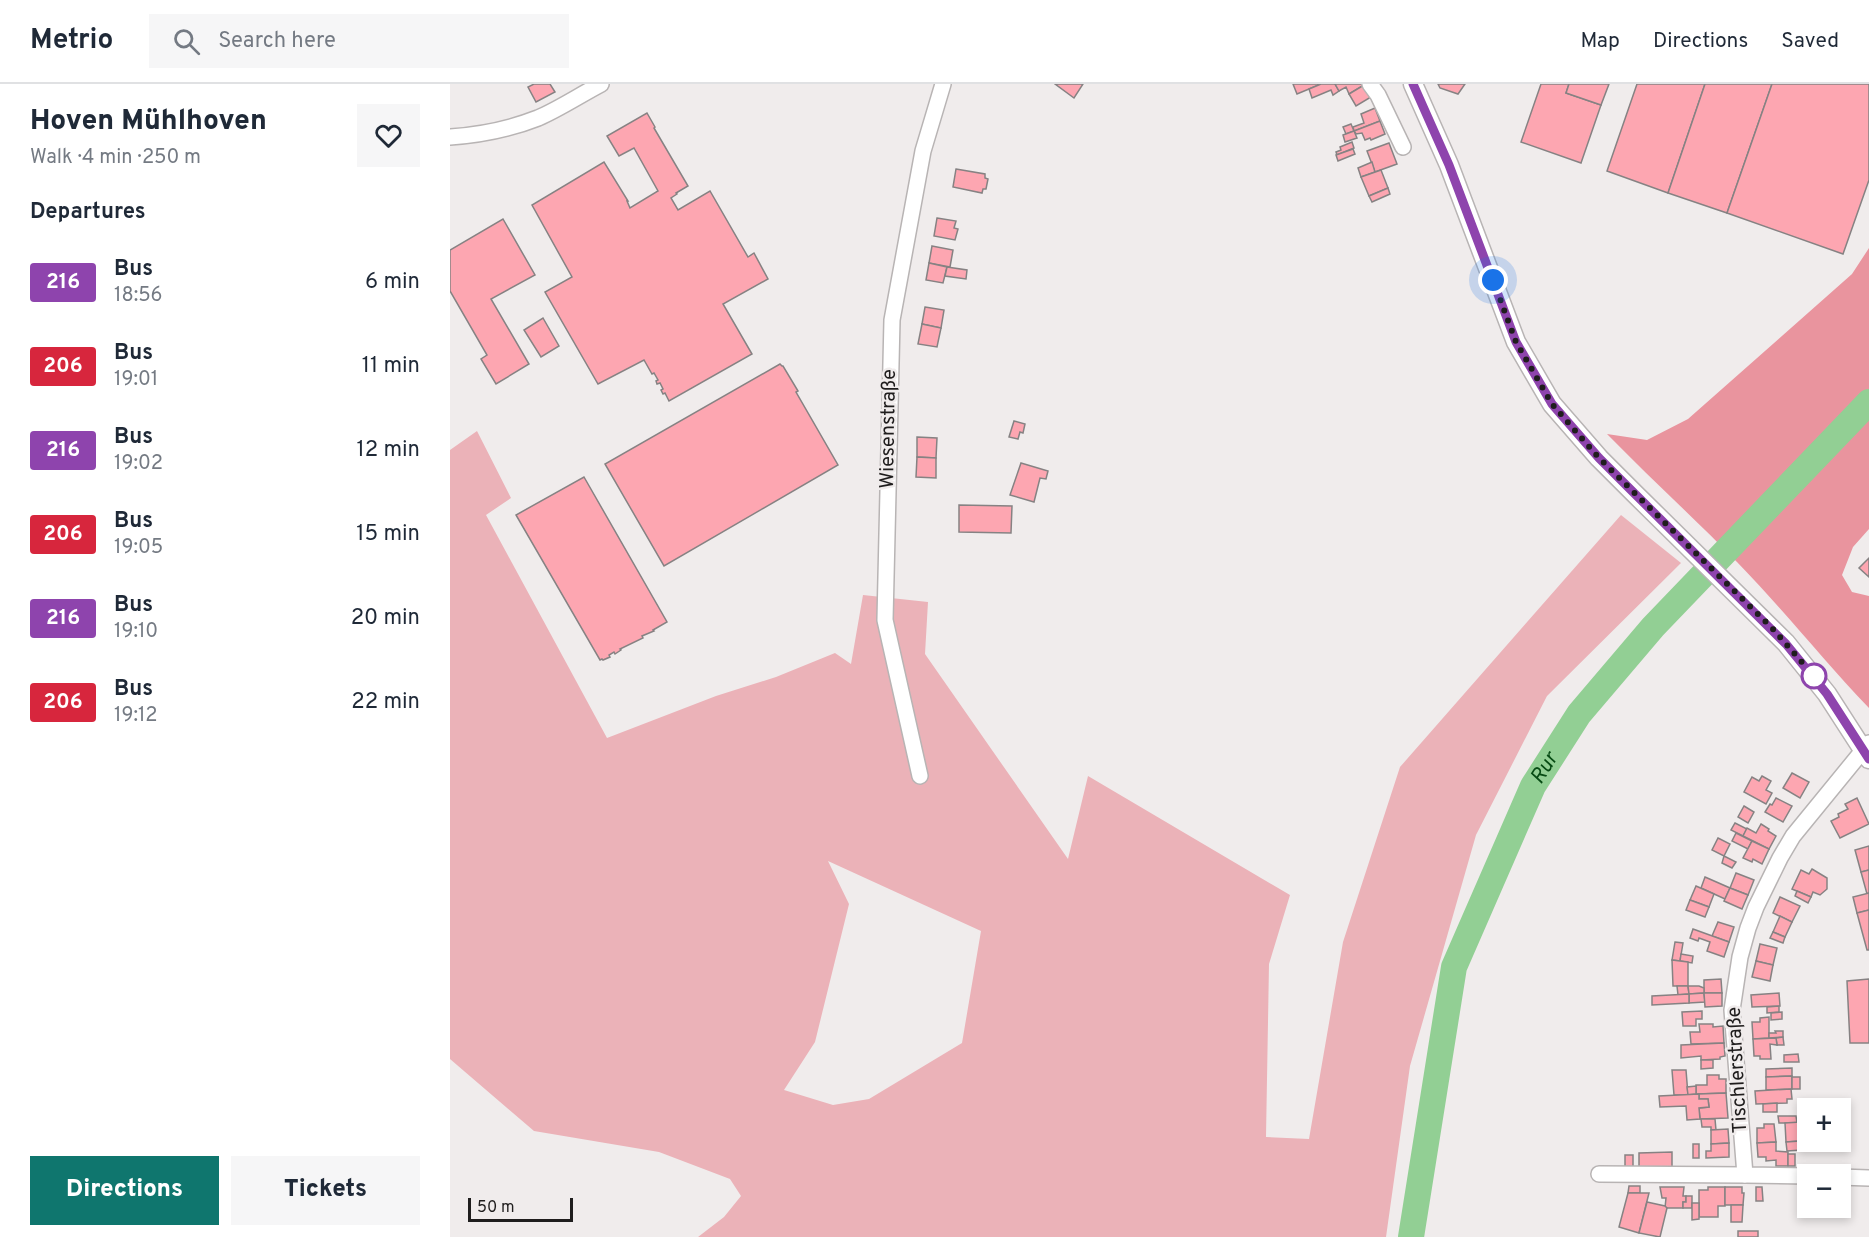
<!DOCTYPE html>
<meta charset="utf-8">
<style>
body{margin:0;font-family:Overpass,sans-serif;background:#f6f6f7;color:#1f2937;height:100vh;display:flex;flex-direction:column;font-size:22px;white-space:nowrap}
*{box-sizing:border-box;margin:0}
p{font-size:20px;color:#747a83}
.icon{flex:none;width:33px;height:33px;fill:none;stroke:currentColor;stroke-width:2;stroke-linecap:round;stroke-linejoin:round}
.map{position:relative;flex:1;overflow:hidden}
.details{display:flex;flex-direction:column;background:#fff;width:450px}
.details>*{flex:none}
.badge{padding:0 12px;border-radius:4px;font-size:21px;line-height:39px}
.controls{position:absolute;left:1347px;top:1014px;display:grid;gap:12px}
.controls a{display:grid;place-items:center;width:54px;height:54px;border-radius:0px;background:#fff;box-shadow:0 3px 9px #0003;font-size:30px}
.scale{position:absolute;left:18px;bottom:15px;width:105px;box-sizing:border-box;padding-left:6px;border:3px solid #1f1d1d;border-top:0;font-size:16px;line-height:21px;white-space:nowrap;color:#1f1d1d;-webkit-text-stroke:4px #f0ecec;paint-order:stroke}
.you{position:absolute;width:30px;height:30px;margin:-15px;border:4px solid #fff;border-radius:50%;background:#1a73e8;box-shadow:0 0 0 9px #1a73e833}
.map>.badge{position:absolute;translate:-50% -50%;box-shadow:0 0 0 3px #fff}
h2{padding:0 30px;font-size:22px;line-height:54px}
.round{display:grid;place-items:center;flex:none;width:63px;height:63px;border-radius:0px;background:#f6f6f7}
.overview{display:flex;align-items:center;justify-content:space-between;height:102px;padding:0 30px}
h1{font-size:28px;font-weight:800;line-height:45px}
.action{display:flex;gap:12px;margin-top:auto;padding:12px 30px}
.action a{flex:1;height:69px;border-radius:0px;background:#0f766e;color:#fff;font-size:24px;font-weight:800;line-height:69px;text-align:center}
.action a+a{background:#f6f6f7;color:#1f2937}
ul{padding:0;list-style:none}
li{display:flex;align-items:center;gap:18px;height:84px;padding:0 30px}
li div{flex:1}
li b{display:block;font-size:22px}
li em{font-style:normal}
li .badge{min-width:66px;font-weight:700;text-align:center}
header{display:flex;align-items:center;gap:36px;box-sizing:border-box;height:84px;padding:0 30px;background:#fff;border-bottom:2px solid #e0e1e3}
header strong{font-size:28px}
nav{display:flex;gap:33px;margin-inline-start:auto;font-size:21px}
.search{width:420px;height:54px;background:#f6f6f7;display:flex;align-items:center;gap:15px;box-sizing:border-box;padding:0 21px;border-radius:0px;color:#747a83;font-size:22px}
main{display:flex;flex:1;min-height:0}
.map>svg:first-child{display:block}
.green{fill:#ebb2b8;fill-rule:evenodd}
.forest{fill:#e9949e}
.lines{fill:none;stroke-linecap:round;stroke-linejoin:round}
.river{stroke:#92cf94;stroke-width:26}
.building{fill:#fda6b1;stroke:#868283;stroke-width:1.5}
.minor-casing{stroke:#b8b4b4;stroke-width:18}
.major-casing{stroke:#b8b4b4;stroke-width:21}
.minor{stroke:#fff;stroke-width:15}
.major{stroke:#fff;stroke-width:18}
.line-casing{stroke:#fff;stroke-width:14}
.line{stroke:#8e44ad;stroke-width:9}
.walk{stroke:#1f1d1d;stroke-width:6;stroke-dasharray:0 10.8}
.stop-dot{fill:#fff;stroke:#8e44ad;stroke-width:3}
.labels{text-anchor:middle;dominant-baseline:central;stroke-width:5;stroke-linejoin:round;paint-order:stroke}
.street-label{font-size:20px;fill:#1f1d1d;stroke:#f0ecec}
.water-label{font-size:21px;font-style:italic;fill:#074b14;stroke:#f0ecec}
</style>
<header>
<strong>Metrio</strong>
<div class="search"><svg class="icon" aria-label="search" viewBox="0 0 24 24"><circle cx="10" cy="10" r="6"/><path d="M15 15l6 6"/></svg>Search here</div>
<nav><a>Map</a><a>Directions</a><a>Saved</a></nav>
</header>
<main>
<section class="details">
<div class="overview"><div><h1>Hoven Mühlhoven</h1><p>Walk · 4 min · 250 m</p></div><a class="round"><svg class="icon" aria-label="heart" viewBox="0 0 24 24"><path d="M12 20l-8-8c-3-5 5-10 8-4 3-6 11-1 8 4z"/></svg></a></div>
<h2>Departures</h2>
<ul>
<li><span class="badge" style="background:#8e44ad;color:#fff">216</span><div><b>Bus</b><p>18:56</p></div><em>6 min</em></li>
<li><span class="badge" style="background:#d7263d;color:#fff">206</span><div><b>Bus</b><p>19:01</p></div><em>11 min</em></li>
<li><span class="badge" style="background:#8e44ad;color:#fff">216</span><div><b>Bus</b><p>19:02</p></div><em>12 min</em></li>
<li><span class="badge" style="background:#d7263d;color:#fff">206</span><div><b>Bus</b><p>19:05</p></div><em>15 min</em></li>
<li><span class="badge" style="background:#8e44ad;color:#fff">216</span><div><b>Bus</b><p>19:10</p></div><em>20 min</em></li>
<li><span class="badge" style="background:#d7263d;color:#fff">206</span><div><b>Bus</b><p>19:12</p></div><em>22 min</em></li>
</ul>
<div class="action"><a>Directions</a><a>Tickets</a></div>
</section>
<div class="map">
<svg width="1419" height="1153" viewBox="0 0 1419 1153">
<rect width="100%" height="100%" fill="#f0ecec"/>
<path class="green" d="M27,347L61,414L36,431L157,654L266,612L326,593L385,569L401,580L413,511L478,518L475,570L618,775L638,692L840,811L819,880L816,1053L859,1055L893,858L950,683L1171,431L1231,479L1097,612L1026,751L960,982L936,1153H248L274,1133L291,1112L280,1095L209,1068L84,1047L0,975V366ZM378,777L531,847L512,959L419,1015L383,1021L334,1006L365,958L399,820Z"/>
<path class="forest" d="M1419,164V445L1403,463L1392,491L1402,508L1419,512V624C1374,577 1333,525 1287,478C1245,435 1200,394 1157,350L1197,356L1238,335L1402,190Z"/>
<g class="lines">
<path class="river" id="s1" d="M961,1153L1004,883L1083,702L1129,630L1203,543L1419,318"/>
</g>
<g class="building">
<polygon points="84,0 100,0 105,8 86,18 78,3"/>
<polygon points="605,0 633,0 624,14"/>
<polygon points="843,0 871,0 847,10"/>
<polygon points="871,0 885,0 889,7 883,11 881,6 862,14 859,5"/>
<polygon points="885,0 913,0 914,1 899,10 896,3 889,7"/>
<polygon points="988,0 1015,0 1008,10 990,4"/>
<polygon points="1091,0 1119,0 1116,9 1151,21 1131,79 1071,58"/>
<polygon points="1119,0 1159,0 1151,21 1116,9"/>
<polygon points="1187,0 1255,0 1218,109 1157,87"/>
<polygon points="1255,0 1322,0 1277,129 1218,109"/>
<polygon points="1322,0 1419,0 1419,96 1393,170 1277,129"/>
<polygon points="914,1 921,13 906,22 899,10"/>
<polygon points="925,24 930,37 904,47 903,43 914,39 911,30"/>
<polygon points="197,29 205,43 204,44 238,102 226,109 227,110 221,114 228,126 260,107 298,173 304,169 318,195 273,220 302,270 219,317 215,309 213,310 211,306 213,305 210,299 207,300 206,297 208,296 204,289 202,290 194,276 148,300 95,208 122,193 82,121 154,78 178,117 177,117 180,124 208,107 184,64 169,72 157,52"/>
<polygon points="930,37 935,50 921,56 920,54 915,56 912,49 906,50 904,47"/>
<polygon points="901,40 904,47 896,50 893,43"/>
<polygon points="904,47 907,54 895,58 893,51"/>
<polygon points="902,58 904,64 887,71 886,68 891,66 890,63"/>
<polygon points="939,59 947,80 925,88 917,67"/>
<polygon points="903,65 905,70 888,77 886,71"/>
<polygon points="922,78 925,88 911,93 908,84"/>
<polygon points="506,85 535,90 535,94 538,95 536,105 533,105 532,109 503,103"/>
<polygon points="931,86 938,104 919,112 911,93"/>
<polygon points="938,104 940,110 922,118 919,112"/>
<polygon points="487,134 506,137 504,144 508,145 505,156 484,152"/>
<polygon points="53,135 85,191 41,215 79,280 46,300 31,275 37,271 0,207 0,166"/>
<polygon points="482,162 503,166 500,183 479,179"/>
<polygon points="479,179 497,183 493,199 476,196"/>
<polygon points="497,183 517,186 516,195 495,192"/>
<polygon points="475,223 494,226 491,244 472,240"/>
<polygon points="93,234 109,262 91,273 74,246"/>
<polygon points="472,240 491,244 487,263 468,260"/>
<polygon points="330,280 332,282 333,282 348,307 346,308 388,381 214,482 155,380"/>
<polygon points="564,337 575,340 573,349 570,348 568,355 559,353"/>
<polygon points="467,353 487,354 486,374 467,373"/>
<polygon points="467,373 486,374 486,394 466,393"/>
<polygon points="571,379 598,387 596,395 590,394 584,418 560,411"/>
<polygon points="134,393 217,538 203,546 204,547 192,552 193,554 170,565 171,566 165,570 164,568 159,571 160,573 153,576 152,575 150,576 66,431"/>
<polygon points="509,421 562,422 561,449 509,448"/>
<polygon points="1419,474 1419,493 1409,484"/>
<polygon points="1342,689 1359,698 1350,714 1333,704"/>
<polygon points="1312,692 1321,697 1316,706 1322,709 1316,720 1294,708 1302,693 1309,697"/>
<polygon points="1326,714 1342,722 1333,738 1315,728 1320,720 1322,721"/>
<polygon points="1407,714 1419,740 1390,754 1381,737 1389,733 1388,730 1398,725 1395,720"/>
<polygon points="1294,722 1304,728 1298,739 1288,733"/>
<polygon points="1285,739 1297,745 1293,752 1281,746"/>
<polygon points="1311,740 1319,745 1318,747 1326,752 1319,765 1293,752 1297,744 1306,749"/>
<polygon points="1286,749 1302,757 1298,765 1282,757"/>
<polygon points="1268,754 1280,760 1274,772 1262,766"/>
<polygon points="1302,757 1319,765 1312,780 1303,775 1302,778 1293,774"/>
<polygon points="1419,762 1419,786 1411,788 1405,766"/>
<polygon points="1274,772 1286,778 1282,784 1272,779"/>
<polygon points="1362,785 1377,794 1377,805 1370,811 1363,808 1361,813 1342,805 1351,786 1359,790"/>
<polygon points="1419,786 1419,809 1417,810 1411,788"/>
<polygon points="1286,789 1304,796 1298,811 1280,804"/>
<polygon points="1255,793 1280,804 1275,815 1251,804"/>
<polygon points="1246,802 1264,810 1259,823 1240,816"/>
<polygon points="1280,804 1298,811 1292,825 1274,817"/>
<polygon points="1347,807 1361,813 1358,819 1345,812"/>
<polygon points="1419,809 1419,826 1407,829 1403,813"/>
<polygon points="1330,813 1350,822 1342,838 1323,829"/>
<polygon points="1240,816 1259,823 1255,833 1236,826"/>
<polygon points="1419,826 1419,866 1417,866 1407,829"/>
<polygon points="1330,832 1342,838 1335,853 1323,848"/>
<polygon points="1268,838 1284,843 1279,858 1262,852"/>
<polygon points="1243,845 1279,858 1274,873 1257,867 1260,858 1249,854 1248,857 1240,854"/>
<polygon points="1323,848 1335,853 1333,859 1320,854"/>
<polygon points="1225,858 1233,859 1230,877 1222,876"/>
<polygon points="1310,860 1327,864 1323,881 1306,877"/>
<polygon points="1231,870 1243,872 1242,879 1230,877"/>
<polygon points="1222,876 1238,878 1238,902 1223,902"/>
<polygon points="1306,877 1323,881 1320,897 1302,893"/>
<polygon points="1271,895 1272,909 1254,909 1254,896"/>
<polygon points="1419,895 1419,959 1400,959 1397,897"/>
<polygon points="1227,902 1238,902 1239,910 1228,911"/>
<polygon points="1238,902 1249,902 1254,904 1254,909 1239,910"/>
<polygon points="1254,909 1255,918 1239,919 1239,910"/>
<polygon points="1254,909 1272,909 1272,922 1255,923"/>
<polygon points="1329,909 1330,922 1302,923 1301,911"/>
<polygon points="1239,910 1239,919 1202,921 1202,912"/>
<polygon points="1329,922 1329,928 1317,929 1317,923"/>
<polygon points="1252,927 1252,935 1246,935 1246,942 1233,942 1232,928"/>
<polygon points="1332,928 1332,935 1321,936 1321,929"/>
<polygon points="1319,933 1319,954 1303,955 1302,938 1310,938 1310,934"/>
<polygon points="1249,940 1263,940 1263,943 1273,942 1274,959 1241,960 1240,948 1250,948"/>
<polygon points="1325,947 1333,947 1333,953 1319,954 1319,949 1326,949"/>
<polygon points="1333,953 1334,961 1327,961 1326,954"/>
<polygon points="1326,954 1327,961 1320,960 1321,975 1310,975 1310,972 1304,972 1303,955"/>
<polygon points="1274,959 1275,972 1270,973 1270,975 1251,976 1251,972 1231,974 1231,961"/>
<polygon points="1348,970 1349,978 1334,978 1334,971"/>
<polygon points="1251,976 1263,976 1263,984 1251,985"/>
<polygon points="1342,984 1342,992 1316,993 1316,985"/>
<polygon points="1222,986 1236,986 1238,1011 1224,1011"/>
<polygon points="1257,991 1269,991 1269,995 1276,995 1276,1009 1246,1010 1246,1001 1257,1001"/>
<polygon points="1342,992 1342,1005 1316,1006 1316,993"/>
<rect x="1342" y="993" width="8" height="12"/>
<polygon points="1246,1002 1246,1010 1238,1011 1237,1003"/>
<polygon points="1341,1005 1342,1015 1337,1015 1337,1019 1306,1020 1305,1007"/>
<polygon points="1276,1009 1278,1034 1250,1035 1249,1024 1259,1023 1258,1015 1249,1015 1249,1010"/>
<polygon points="1249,1010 1249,1015 1258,1015 1259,1023 1249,1024 1250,1035 1237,1036 1236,1022 1210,1023 1209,1012"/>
<polygon points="1327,1019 1327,1028 1313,1028 1313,1020"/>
<polygon points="1328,1032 1346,1032 1347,1039 1329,1039"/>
<polygon points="1251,1035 1265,1035 1266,1046 1261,1046 1261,1043 1252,1043"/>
<polygon points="1350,1038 1350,1057 1336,1058 1335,1039"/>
<polygon points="1314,1040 1324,1040 1326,1058 1307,1059 1307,1044 1314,1044"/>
<polygon points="1278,1045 1279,1059 1261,1060 1261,1046"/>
<polygon points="1350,1057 1351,1066 1337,1067 1336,1058"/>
<polygon points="1326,1058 1326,1067 1338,1068 1338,1082 1326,1082 1326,1076 1316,1077 1316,1073 1308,1073 1307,1059"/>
<polygon points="1279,1059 1279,1073 1256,1074 1256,1067 1261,1067 1261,1060"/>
<rect x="1243" y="1060" width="6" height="14"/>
<polygon points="1222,1068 1222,1084 1189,1084 1189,1069"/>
<rect x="1338" y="1070" width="7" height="12"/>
<rect x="1175" y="1071" width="8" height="13"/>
<polygon points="1179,1102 1190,1102 1190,1109 1178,1109"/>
<polygon points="1210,1103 1234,1103 1233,1112 1236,1112 1236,1118 1233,1118 1233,1124 1215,1124 1216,1114 1212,1114"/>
<polygon points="1258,1103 1275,1103 1275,1122 1268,1122 1268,1133 1249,1133 1249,1106 1258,1106"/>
<polygon points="1275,1103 1292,1103 1292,1109 1294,1109 1293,1121 1275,1121"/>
<polygon points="1306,1103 1312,1103 1313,1117 1306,1117"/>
<polygon points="1178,1109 1199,1109 1189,1149 1169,1143"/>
<polygon points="1236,1112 1242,1112 1242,1124 1233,1124 1233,1118 1236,1118"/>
<polygon points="1197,1118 1215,1122 1217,1124 1210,1153 1189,1149"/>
<polygon points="1242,1119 1249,1119 1249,1135 1242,1136"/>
<polygon points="1281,1121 1293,1121 1292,1138 1281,1138"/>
<rect x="1288" y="1147" width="20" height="6"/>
</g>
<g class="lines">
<g class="minor-casing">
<g id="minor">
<polyline points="920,0 928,11 953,63"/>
<path d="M0,53C29,51 60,45 88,34C109,25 130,11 151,0"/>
<polyline points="470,692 435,536 442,236 473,67 493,0"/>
<polyline points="1149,1090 1295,1091"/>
<polyline points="1358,1092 1295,1091 1282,926 1290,873 1298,844 1306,823 1330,774 1343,752 1419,659"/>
<polyline points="1390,1093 1419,1094"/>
</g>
</g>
<g class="major-casing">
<polyline id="major" points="963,0 999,81 1066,258 1102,320 1149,374 1183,408 1336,559 1377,610 1419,675"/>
</g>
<use href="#minor" class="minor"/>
<use href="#major" class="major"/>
</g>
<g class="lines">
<g class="line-casing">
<polyline id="line" points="963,0 999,81 1066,258 1102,320 1149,374 1183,408 1336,560 1377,610 1419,675"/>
</g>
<use href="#line" class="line"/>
<polyline class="walk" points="1043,196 1066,258 1102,320 1149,374 1322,544 1364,592"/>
</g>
<circle class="stop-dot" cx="1364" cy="592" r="12"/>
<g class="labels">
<g class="street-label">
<text transform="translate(439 345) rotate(-89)">Wiesenstraße</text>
<text transform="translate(1288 986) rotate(-93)">Tischlerstraße</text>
</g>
<g class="water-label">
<text stroke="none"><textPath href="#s1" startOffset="492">Rur</textPath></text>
</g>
</g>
</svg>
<div class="controls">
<a>+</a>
<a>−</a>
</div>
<div class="scale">50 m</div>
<div class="you" style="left:1043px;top:196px"></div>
</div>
</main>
